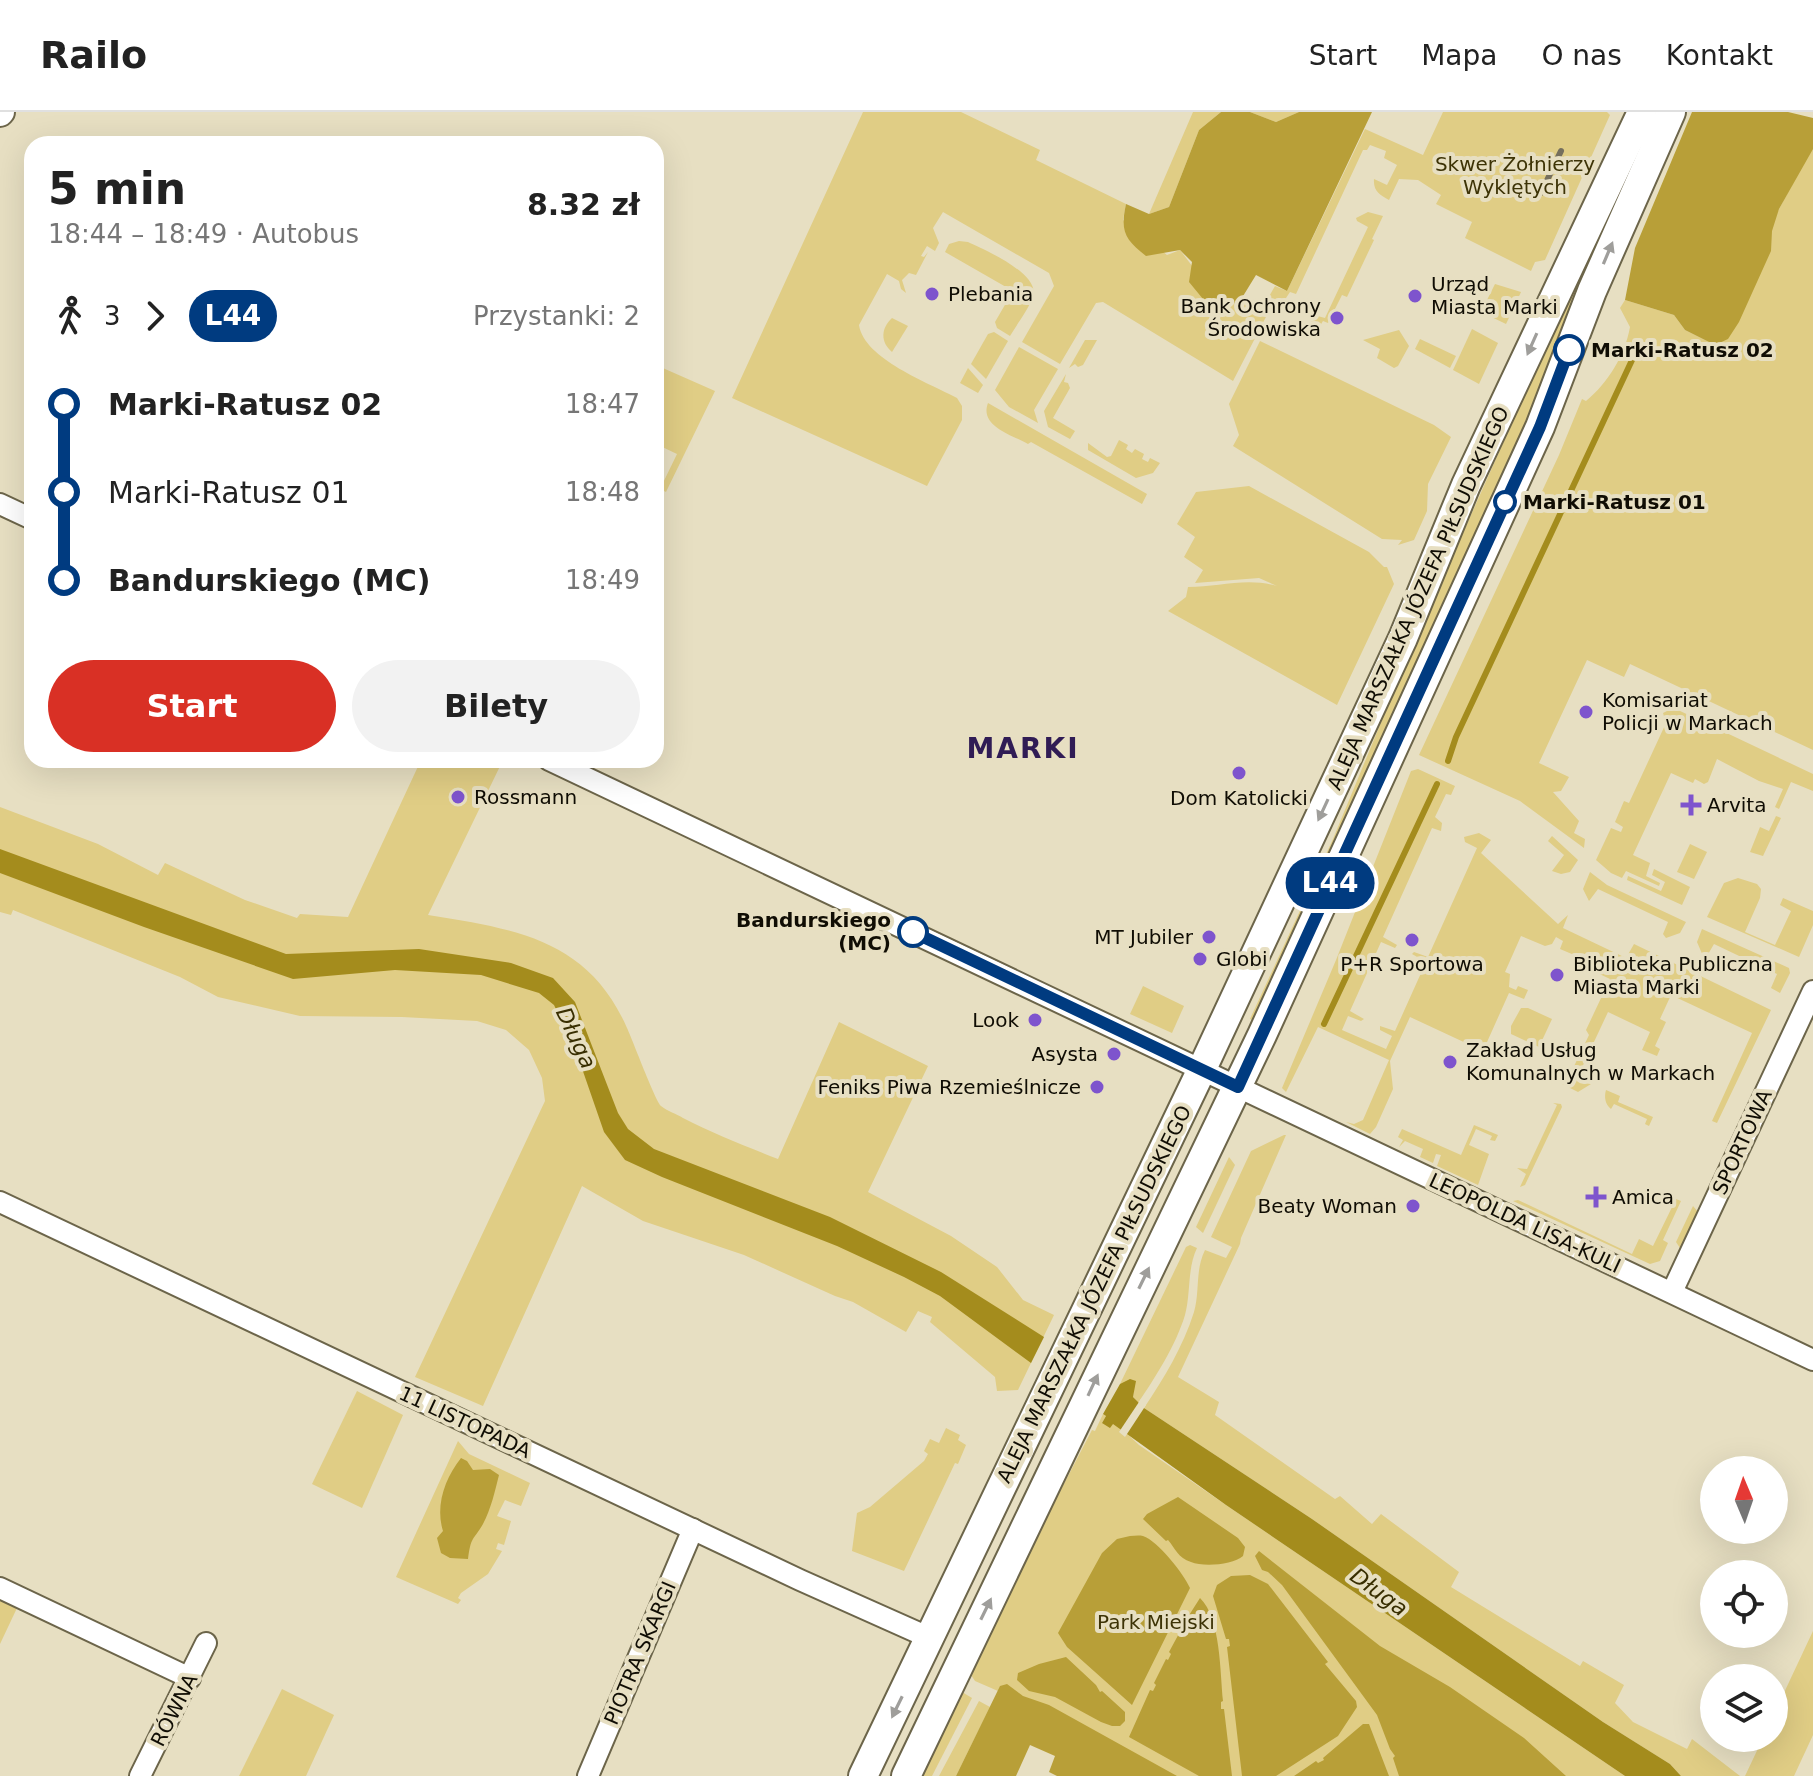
<!DOCTYPE html>
<html lang="pl">
<meta charset="utf-8">
<style>
body{margin:0;font-family:"DejaVu Sans",sans-serif;background:#f2f2f2;color:#222;height:100vh;display:flex;flex-direction:column;font-size:30px;white-space:nowrap}
*{box-sizing:border-box;margin:0}
p{font-size:26px;color:#767676}
.icon{flex:none;width:44px;height:44px;fill:none;stroke:currentColor;stroke-width:2;stroke-linecap:round;stroke-linejoin:round}
.map{position:relative;flex:1;overflow:hidden}
.side{position:absolute;left:24px;top:24px;width:640px;height:632px;display:flex;flex-direction:column;background:#fff;border-radius:24px;box-shadow:0 8px 32px #0002}
.side>*{flex:none}
.badge{padding:0 16px;border-radius:26px;font-size:28px;line-height:52px}
.needle{width:52px;rotate:358deg}
.fabs{position:absolute;left:1700px;top:1344px;display:grid;gap:16px}
.fabs a{display:grid;place-items:center;width:88px;height:88px;border-radius:50%;background:#fff;box-shadow:0 8px 32px #0002;font-size:40px}
.map>.badge{position:absolute;translate:-50% -50%;box-shadow:0 0 0 4px #fff}
.legs{display:flex;align-items:center;gap:12px;height:88px;padding:0 24px;font-size:26px}
.legs p{margin-inline-start:auto}
.head{display:flex;align-items:center;justify-content:space-between;height:136px;padding:0 24px}
h1{font-size:44px;font-weight:700;line-height:60px}
.primary-button{display:flex;gap:16px;margin-top:auto;padding:16px 24px}
.primary-button a{flex:1;height:92px;border-radius:48px;background:#d93025;color:#fff;font-size:32px;font-weight:700;line-height:92px;text-align:center}
.primary-button a+a{background:#f2f2f2;color:#222}
ul{padding:0 24px;list-style:none}
li{display:flex;align-items:center;gap:28px;height:88px;font-size:30px}
li i{display:grid;place-items:center;width:12px;height:100%;margin:0 10px;background:currentColor}
li i::after{content:'';width:20px;height:20px;margin:-10px;border:6px solid;border-radius:50%;background:#fff}
li p{margin-inline-start:auto}
li:first-child i{background:linear-gradient(#0000 50%,currentColor 0)}
li:last-child i{background:linear-gradient(currentColor 50%,#0000 0)}
header{display:flex;align-items:center;gap:48px;box-sizing:border-box;height:112px;padding:0 40px;background:#fff;border-bottom:2px solid #e0e0e0}
header strong{font-size:38px}
nav{display:flex;gap:44px;margin-inline-start:auto;font-size:28px}
.map>svg:first-child{display:block}
.green{fill:#e0cd85}
.forest{fill:#b89f38}
.water{fill:#a48c1d}
.pier{fill:#e7dfc2}
.lines{fill:none;stroke-linecap:round;stroke-linejoin:round}
.stream{stroke:#a48c1d;stroke-width:6}
.minor-casing{stroke:#6c654a;stroke-width:24}
.tertiary-casing{stroke:#6c654a;stroke-width:30}
.secondary-casing{stroke:#6c654a;stroke-width:32}
.minor{stroke:#fff;stroke-width:20}
.tertiary{stroke:#fff;stroke-width:26}
.secondary{stroke:#fff;stroke-width:28}
.rail{stroke:#756f5d;stroke-width:6}
.oneway{fill:#9f9e9b}
.line-1-casing{stroke:#fff;stroke-width:18}
.line-1{stroke:#003b80;stroke-width:12}
.poi-dot{fill:#7e54cd;stroke:#e7dfc2;stroke-width:3}
.stop-1-dot{fill:#fff;stroke:#003b80;stroke-width:4}
.labels{text-anchor:middle;dominant-baseline:central;stroke-width:8;stroke-linejoin:round;paint-order:stroke}
.park-label{font-size:20px;fill:#3d3306;stroke:#e7dfc2}
.poi-label{font-size:20px;fill:#100d04;stroke:#e7dfc2;text-anchor:start}
.stop-label{font-size:20px;font-weight:bold;fill:#100d04;stroke:#e7dfc2;text-anchor:start}
.street-label{font-size:20px;fill:#100d04;stroke:#e7dfc2}
.water-label{font-size:22px;font-style:italic;fill:#382e01;stroke:#e7dfc2}
.district-label{font-size:28px;font-weight:bold;letter-spacing:2px;fill:#301c55;stroke:#e7dfc2}
</style>
<header>
<strong>Railo</strong>
<nav><a>Start</a><a>Mapa</a><a>O nas</a><a>Kontakt</a></nav>
</header>
<div class="map">
<svg width="1813" height="1664" viewBox="0 0 1813 1664">
<rect width="100%" height="100%" fill="#e7dfc2"/>
<g class="green">
<path d="M863,0H961L1040,38L1036,48L1126,92L1123,108L1167,143L1180,138L1224,196L1240,189L1259,200L1262,197L1268,201L1233,269L1103,190L1096,191L1060,252L1022,230L1054,174L1049,161L943,100L933,116L939,131L935,139L927,134L921,144L924,145L928,140L916,163L909,161L902,168L906,181L901,177L899,169L887,162L859,213C864,247 929,271 957,286L962,294V308L927,374L732,286Z"/>
<polygon points="1193,0 1221,0 1199,18 1169,95 1149,102"/>
<polygon points="1250,0 1299,0 1276,10"/>
<path d="M1443,0H1607L1610,3L1545,148L1535,150L1531,159L1465,126L1472,110L1436,92L1441,83L1418,68L1399,67L1389,88C1380,83 1373,79 1374,67L1387,73L1397,53L1384,46L1386,39L1370,33L1367,38H1363L1296,182L1290,180L1280,195L1267,188L1275,174L1287,179L1365,17L1423,43Z"/>
<path d="M1813,34V638L1630,552L1624,565L1587,548L1539,651L1569,665L1561,679L1553,680L1579,709L1574,721L1585,727L1584,736L1520,689L1419,643L1559,343L1582,287L1586,289C1608,271 1625,243 1630,215L1620,196L1625,188L1674,203L1685,218L1715,233L1779,97Z"/>
<polygon points="1368,100 1383,104 1372,127 1374,128 1347,185 1342,183 1328,211 1323,209 1318,217 1313,219 1310,202 1325,206 1368,115 1357,109 1356,106"/>
<polygon points="1607,107 1537,284 1255,909 1250,907 1333,727 1413,533 1549,228"/>
<path d="M959,129L968,130C985,138 1041,162 1033,185C1028,198 1017,212 1010,224L997,216L995,210L1013,179L945,140L949,132Z"/>
<polygon points="1495,172 1521,180 1506,212 1481,200"/>
<path d="M892,206L908,214L892,240C880,230 881,216 892,206Z"/>
<polygon points="1472,217 1498,231 1479,272 1453,258"/>
<polygon points="1399,218 1409,234 1398,254 1394,256 1377,246 1380,237 1363,228"/>
<polygon points="994,220 1008,229 986,267 971,252 988,222"/>
<polygon points="1420,227 1456,244 1450,256 1415,237"/>
<polygon points="1085,228 1097,228 1083,253 1078,255 1075,252 1069,256"/>
<polygon points="1260,229 1434,313 1451,325 1428,372 1427,399 1414,428 1398,433 1402,428 1382,427 1233,334 1239,323 1229,292"/>
<polygon points="1019,235 1058,257 1034,298 1038,311 1009,295 995,278"/>
<polygon points="656,253 715,279 666,380 660,377 677,342 656,332"/>
<polygon points="968,256 983,273 978,281 960,271"/>
<polygon points="1066,262 1064,270 1068,271 1070,276 1053,306 1075,319 1070,327 1048,315 1044,299"/>
<path d="M988,291L1147,382L1142,392L1031,330L1028,332C1012,323 979,314 988,291Z"/>
<polygon points="1119,328 1128,333 1126,337 1132,341 1135,337 1144,342 1142,347 1148,350 1150,346 1160,351 1153,361 1136,366 1088,338 1088,331 1107,345 1111,344"/>
<path d="M1249,374L1369,440L1384,455H1387L1394,472L1337,593L1168,499L1186,485L1188,475C1218,475 1247,465 1277,474L1259,466L1195,471L1203,458L1184,445L1195,425L1177,412L1196,380Z"/>
<polygon points="1669,598 1678,598 1813,662 1813,679 1791,670 1779,697 1775,695 1783,677 1759,669 1717,647 1708,670 1704,672 1695,667 1693,671 1671,661 1633,743 1650,751 1646,764 1660,771 1659,774 1626,759 1622,766 1611,761 1596,748 1611,716 1621,720 1623,715 1615,710 1624,689 1629,691 1666,611 1663,601"/>
<path d="M421,648H503L428,803C515,817 588,827 627,916C633,929 655,988 661,994C667,999 677,1002 683,1006C714,1022 745,1034 778,1047L839,910L928,954L868,1080L951,1124L997,1155L1023,1188L1054,1203L1018,1278L997,1279L995,1265L930,1210L932,1205L918,1199L906,1220L853,1190L835,1184L744,1143L643,1109L582,1074L483,1294L415,1265L545,989L542,966L529,938L506,918L477,909L402,905L300,904L218,885L180,865L13,798L11,803L0,800V695L98,732L158,763L165,751L245,788L297,806L300,802L348,805Z"/>
<polygon points="1418,657 1455,674 1451,683 1446,682 1435,705 1442,711 1441,719 1432,716 1383,825 1397,833 1395,836 1381,830 1350,899 1364,907 1361,909 1348,904 1342,918 1386,937 1392,924 1380,918 1380,914 1395,919 1426,850 1412,842 1414,840 1428,845 1477,736 1465,730 1464,725 1479,721 1491,728 1481,741 1558,812 1568,803 1563,816 1626,846 1634,832 1771,898 1717,1011 1712,1009 1752,921 1671,883 1660,907 1666,910 1655,934 1660,937 1657,944 1642,938 1650,920 1608,900 1578,964 1591,972 1578,980 1562,972 1565,973 1589,923 1586,918 1610,867 1587,856 1586,848 1560,837 1563,829 1556,825 1552,832 1545,834 1521,824 1505,860 1510,862 1509,875 1516,878 1518,874 1528,878 1524,887 1509,881 1483,939 1410,905 1390,949 1393,977 1376,1015 1370,1022 1346,1010 1354,1012 1363,1008 1389,948 1318,915 1286,980 1282,976 1336,848 1411,659"/>
<polygon points="1776,704 1781,706 1763,744 1750,740 1760,715 1769,719"/>
<polygon points="1552,724 1578,748 1570,760 1561,762 1552,759 1564,743 1548,729"/>
<polygon points="1690,732 1707,740 1694,767 1677,760"/>
<polygon points="1654,757 1690,775 1682,793 1627,768 1628,764 1661,779 1665,770 1652,763"/>
<polygon points="1590,760 1607,773 1686,810 1680,821 1666,826 1663,822 1668,810 1598,777 1589,789 1583,777"/>
<polygon points="1738,766 1757,772 1761,777 1760,786 1745,820 1775,833 1791,799 1780,793 1783,786 1813,799 1813,813 1799,845 1707,805 1724,771"/>
<polygon points="1702,817 1789,856 1790,861 1780,881 1771,876 1777,862 1714,832 1707,844 1703,844 1697,830"/>
<polygon points="1143,874 1184,894 1172,921 1130,902"/>
<polygon points="1521,896 1528,896 1552,907 1539,935 1511,922 1511,914"/>
<path d="M1606,978L1620,984L1618,990L1653,1005L1649,1014L1645,1012L1647,1007L1614,992L1611,997C1605,992 1604,985 1606,978Z"/>
<polygon points="1553,991 1561,992 1562,995 1525,1073 1520,1075 1526,1062 1517,1056 1527,1057 1557,993"/>
<polygon points="1474,1013 1498,1023 1495,1029 1490,1028 1492,1024 1476,1017 1469,1033 1489,1042 1478,1073 1437,1054 1441,1043 1436,1042 1433,1051 1420,1045 1423,1037 1405,1029 1399,1035 1403,1028 1398,1025 1402,1017 1461,1043"/>
<path d="M1284,1023H1286L1241,1126L1240,1132L1178,1265L1219,1290L1215,1303L1335,1387L1340,1384L1372,1412L1381,1402L1459,1460L1451,1475L1580,1554L1583,1549L1624,1573L1615,1591L1633,1610L1687,1637L1692,1627L1740,1664H1681L1670,1652L1603,1610L1312,1407L1144,1296C1164,1266 1183,1235 1194,1200C1200,1179 1195,1158 1205,1138L1226,1146L1232,1135L1211,1125L1251,1039Z"/>
<polygon points="1229,1045 1235,1053 1203,1121 1196,1115"/>
<polygon points="1676,1087 1681,1089 1663,1128 1668,1131 1660,1149 1650,1152 1513,1089 1518,1088 1632,1142 1639,1127 1653,1134"/>
<polygon points="1693,1094 1699,1101 1682,1139 1676,1130"/>
<path d="M1190,1133L1197,1136C1187,1157 1191,1181 1185,1203C1176,1233 1155,1266 1138,1291L1133,1285L1134,1276L1127,1271L1120,1272L1186,1135Z"/>
<polygon points="357,1279 403,1303 362,1396 312,1372"/>
<polygon points="1103,1302 1106,1304 1102,1311 1113,1311 1121,1316 1139,1333 1226,1393 1625,1664 1156,1664 998,1579 975,1569 971,1563 1041,1416 1092,1318 1095,1319"/>
<polygon points="946,1316 960,1323 958,1328 966,1333 958,1352 955,1351 904,1459 852,1439 857,1401 870,1395 924,1349 928,1342 924,1339 930,1327 939,1331"/>
<polygon points="458,1329 469,1342 530,1371 521,1394 505,1388 497,1404 511,1409 504,1433 498,1431 496,1437 502,1439 488,1462 461,1481 458,1486 461,1488 458,1492 396,1465"/>
<polygon points="0,1488 17,1496 0,1532"/>
<polygon points="1813,1519 1813,1623 1794,1664 1745,1664 1763,1626 1774,1626 1774,1602"/>
<polygon points="282,1577 334,1603 306,1664 239,1664"/>
<polygon points="962,1580 972,1586 932,1664 922,1664"/>
<polygon points="979,1589 990,1595 956,1664 939,1664"/>
</g>
<g class="forest">
<path d="M1221,0H1250L1276,10L1299,0H1372L1287,179L1256,163L1240,189L1224,196L1203,187L1189,170L1192,150L1180,138L1146,144C1125,127 1120,120 1126,92L1149,102L1169,95L1199,18Z"/>
<polygon points="1692,0 1788,0 1813,6 1813,37 1779,97 1772,119 1771,139 1739,210 1728,227 1715,233 1685,218 1674,203 1625,188 1635,136"/>
<path d="M461,1346L467,1349L473,1358L490,1357L499,1363C495,1379 491,1397 483,1412C473,1429 471,1424 468,1447L450,1446L441,1441L437,1426L443,1419C435,1394 445,1366 461,1346Z"/>
<path d="M1178,1385L1238,1426L1245,1435L1243,1444C1233,1453 1203,1455 1191,1450C1178,1446 1175,1436 1168,1428L1166,1429L1143,1407L1147,1402Z"/>
<path d="M1130,1424C1134,1424 1138,1423 1143,1424C1158,1429 1184,1462 1190,1476L1132,1593L1067,1535L1058,1521L1102,1441L1117,1427Z"/>
<polygon points="1259,1439 1380,1534 1450,1575 1524,1626 1566,1664 1399,1664 1393,1646 1395,1644 1390,1637 1377,1603 1282,1473 1268,1460 1262,1458 1255,1444"/>
<polygon points="1250,1463 1268,1472 1328,1550 1325,1552 1356,1589 1357,1595 1338,1624 1276,1664 1242,1664 1227,1535 1230,1534 1229,1527 1226,1527 1213,1484 1217,1473 1231,1464"/>
<path d="M1200,1486C1221,1506 1220,1561 1223,1589L1221,1590V1597H1224L1232,1664H1199L1129,1625L1150,1578L1153,1579L1156,1573L1154,1571L1166,1547L1168,1548L1171,1542L1169,1540L1182,1516H1185L1188,1510L1186,1508Z"/>
<polygon points="1066,1545 1096,1573 1100,1580 1102,1579 1125,1600 1125,1609 1120,1614 1112,1614 1101,1610 1055,1585 1029,1579 1017,1568 1018,1561 1039,1552"/>
<polygon points="1007,1572 1023,1584 1049,1593 1177,1664 1057,1664 1049,1660 1055,1644 1030,1633 1016,1664 956,1664 1000,1574"/>
<polygon points="1363,1612 1369,1612 1389,1664 1294,1664 1316,1649 1318,1651 1324,1648 1323,1646"/>
</g>
<g class="water">
<polygon points="0,737 286,842 419,837 511,851 553,866 575,890 618,1001 628,1017 654,1037 830,1105 941,1160 1044,1225 1031,1251 940,1184 904,1165 837,1134 662,1065 625,1048 604,1020 577,942 554,893 539,881 481,863 395,858 293,867 144,815 0,761"/>
<polygon points="1130,1267 1136,1269 1133,1285 1144,1296 1312,1407 1603,1610 1670,1652 1681,1664 1625,1664 1226,1393 1113,1312 1110,1316 1102,1311 1106,1304 1103,1302 1120,1272"/>
</g>
<polygon class="pier" points="1141,1287 1146,1293 1125,1325 1119,1320"/>
<g class="lines">
<g class="stream">
<polyline points="1448,649 1456,625 1640,231"/>
<polyline points="1324,912 1437,672"/>
</g>
<g class="minor-casing">
<g id="minor">
<polyline points="0,392 32,407"/>
<polyline points="549,648 1813,1248"/>
<polyline points="0,1090 800,1468 930,1526"/>
<polyline points="1672,1180 1813,879"/>
<polyline points="0,1476 190,1566"/>
<polyline points="140,1664 206,1531"/>
<polyline points="588,1664 693,1417"/>
</g>
</g>
<g class="tertiary-casing">
<polyline id="tertiary" points="0,1 1,0"/>
</g>
<g class="secondary-casing">
<g id="secondary">
<polyline points="863,1664 1202,957 1403,526 1466,373 1642,0"/>
<polyline points="906,1664 1262,923 1540,315 1592,179 1671,0"/>
</g>
</g>
<use href="#minor" class="minor"/>
<use href="#tertiary" class="tertiary"/>
<use href="#secondary" class="secondary"/>
<polyline class="rail" points="1541,81 1561,39"/>
</g>
<defs><path id="oneway-solid" d="M-6-.8H1V-3.2L6.5 0L1 3.2V.8H-6Z" transform="scale(2)"/></defs>
<g class="oneway">
<use href="#oneway-solid" transform="translate(1608 141) rotate(-67)"/>
<use href="#oneway-solid" transform="translate(1532 232) rotate(114)"/>
<use href="#oneway-solid" transform="translate(1323 698) rotate(115)"/>
<use href="#oneway-solid" transform="translate(1144 1166) rotate(-64)"/>
<use href="#oneway-solid" transform="translate(1093 1273) rotate(-65)"/>
<use href="#oneway-solid" transform="translate(986 1497) rotate(-64)"/>
<use href="#oneway-solid" transform="translate(897 1595) rotate(116)"/>
</g>
<g class="lines">
<g class="line-1-casing">
<polyline id="line-1" points="913,820 1238,975 1540,315 1569,238"/>
</g>
<use href="#line-1" class="line-1"/>
</g>
<g class="poi-dot">
<circle cx="932" cy="182" r="8"/>
<circle cx="1415" cy="184" r="8"/>
<circle cx="1337" cy="206" r="8"/>
<circle cx="1586" cy="600" r="8"/>
<circle cx="1239" cy="661" r="8"/>
<circle cx="458" cy="685" r="8"/>
<path d="M1687 681h8v8h8v8h-8v8h-8v-8h-8v-8h8z"/>
<circle cx="1209" cy="825" r="8"/>
<circle cx="1412" cy="828" r="8"/>
<circle cx="1200" cy="847" r="8"/>
<circle cx="1557" cy="863" r="8"/>
<circle cx="1035" cy="908" r="8"/>
<circle cx="1114" cy="942" r="8"/>
<circle cx="1450" cy="950" r="8"/>
<circle cx="1097" cy="975" r="8"/>
<path d="M1592 1073h8v8h8v8h-8v8h-8v-8h-8v-8h8z"/>
<circle cx="1413" cy="1094" r="8"/>
</g>
<g class="stop-1-dot">
<circle cx="1569" cy="238" r="14"/>
<circle cx="1505" cy="390" r="10"/>
<circle cx="913" cy="820" r="14"/>
</g>
<g class="labels">
<g class="park-label">
<text x="1515" y="52">Skwer Żołnierzy<tspan x="1515" dy="23">Wyklętych</tspan></text>
<text x="1156" y="1510">Park Miejski</text>
</g>
<g class="poi-label">
<text x="1431" y="172">Urząd<tspan x="1431" dy="23">Miasta Marki</tspan></text>
<text x="948" y="182">Plebania</text>
<text x="1321" y="194" text-anchor="end">Bank Ochrony<tspan x="1321" dy="23">Środowiska</tspan></text>
<text x="1602" y="588">Komisariat<tspan x="1602" dy="23">Policji w Markach</tspan></text>
<text x="474" y="685">Rossmann</text>
<text x="1239" y="686" text-anchor="middle">Dom Katolicki</text>
<text x="1707" y="693">Arvita</text>
<text x="1193" y="825" text-anchor="end">MT Jubiler</text>
<text x="1216" y="847">Globi</text>
<text x="1412" y="852" text-anchor="middle">P+R Sportowa</text>
<text x="1573" y="852">Biblioteka Publiczna<tspan x="1573" dy="23">Miasta Marki</tspan></text>
<text x="1019" y="908" text-anchor="end">Look</text>
<text x="1466" y="938">Zakład Usług<tspan x="1466" dy="23">Komunalnych w Markach</tspan></text>
<text x="1098" y="942" text-anchor="end">Asysta</text>
<text x="1081" y="975" text-anchor="end">Feniks Piwa Rzemieślnicze</text>
<text x="1612" y="1085">Amica</text>
<text x="1397" y="1094" text-anchor="end">Beaty Woman</text>
</g>
<g class="stop-label">
<text x="1591" y="238">Marki-Ratusz 02</text>
<text x="1523" y="390">Marki-Ratusz 01</text>
<text x="891" y="808" text-anchor="end">Bandurskiego<tspan x="891" dy="23">(MC)</tspan></text>
</g>
<g class="street-label">
<text transform="translate(1418 486) rotate(-66)">ALEJA MARSZAŁKA JÓZEFA PIŁSUDSKIEGO</text>
<text transform="translate(1742 1030) rotate(-65)">SPORTOWA</text>
<text transform="translate(1525 1111) rotate(25)">LEOPOLDA LISA-KULI</text>
<text transform="translate(1094 1182) rotate(-64)">ALEJA MARSZAŁKA JÓZEFA PIŁSUDSKIEGO</text>
<text transform="translate(465 1310) rotate(25)">11 LISTOPADA</text>
<text transform="translate(640 1541) rotate(-67)">PIOTRA SKARGI</text>
<text transform="translate(174 1598) rotate(-63)">RÓWNA</text>
</g>
<g class="water-label">
<text transform="translate(576 926) rotate(65)">Długa</text>
<text transform="translate(1379 1480) rotate(36)">Długa</text>
</g>
<g class="district-label">
<text x="1023" y="636">MARKI</text>
</g>
</g>
</svg>
<div class="fabs">
<a><svg class="needle" viewBox="-14 -14 28 28"><path d="M0-13l5 13h-10z" fill="#e53935"/><path d="M0 13l5-13h-10z" fill="#767676"/></svg></a>
<a><svg class="icon" aria-label="locate" viewBox="0 0 24 24"><circle cx="12" cy="12" r="6"/><path d="M12 2v4M12 18v4M2 12h4M18 12h4"/></svg></a>
<a><svg class="icon" aria-label="layers" viewBox="0 0 24 24"><path d="M12 4l9 5-9 5-9-5zM3 14l9 5 9-5"/></svg></a>
</div>
<b class="badge" style="left:1330px;top:771px;background:#003b80;color:#fff">L44</b>
<section class="side">
<div class="head"><div><h1>5 min</h1><p>18:44 – 18:49 · Autobus</p></div><b>8.32 zł</b></div>
<div class="legs"><svg class="icon" aria-label="walk" viewBox="0 0 24 24"><circle cx="13" cy="4" r="2"/><path d="M13 8l-2 6 4 7M11 14l-3 7M7 12l3-4h3l4 4"/></svg>3<svg class="icon" aria-label="forward" viewBox="0 0 24 24"><path d="M9 5l7 7-7 7"/></svg><b class="badge" style="background:#003b80;color:#fff">L44</b><p>Przystanki: 2</p></div>
<ul>
<li><i style="color:#003b80"></i><b>Marki-Ratusz 02</b><p>18:47</p></li>
<li><i style="color:#003b80"></i><span>Marki-Ratusz 01</span><p>18:48</p></li>
<li><i style="color:#003b80"></i><b>Bandurskiego (MC)</b><p>18:49</p></li>
</ul>
<div class="primary-button"><a>Start</a><a>Bilety</a></div>
</section>
</div>
